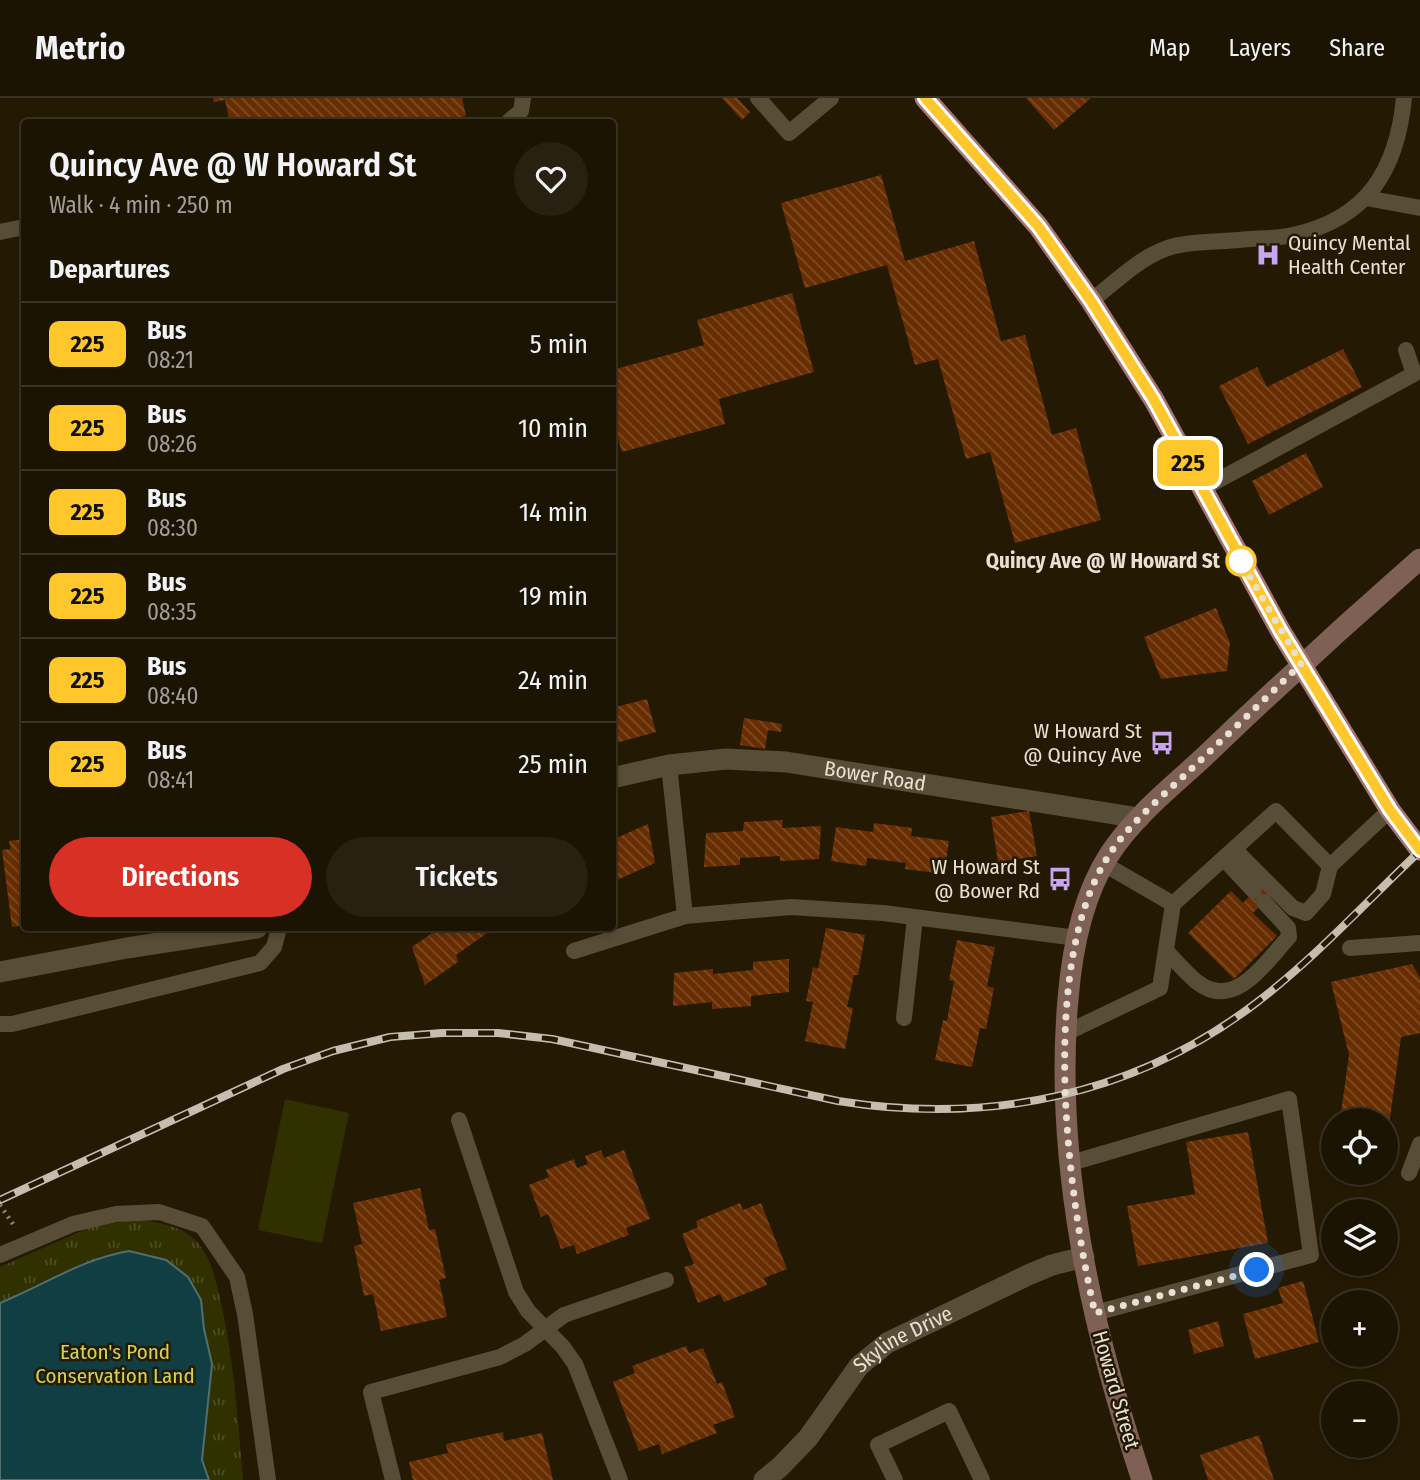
<!DOCTYPE html>
<meta charset="utf-8">
<style>
body{margin:0;font-family:"Fira Sans Condensed",sans-serif;background:#282112;color:#f1f3f6;height:100vh;display:flex;flex-direction:column;font-size:26px;white-space:nowrap}
*{box-sizing:border-box;margin:0}
p{font-size:23px;color:#a09e9a}
.icon{flex:none;width:38px;height:38px;fill:none;stroke:currentColor;stroke-width:2;stroke-linecap:round;stroke-linejoin:round}
.map{position:relative;flex:1;overflow:hidden}
.sheet{position:absolute;left:21px;top:21px;width:595px;height:812px;display:flex;flex-direction:column;background:#1b1403;border-radius:7px;box-shadow:0 4px 10px #0003,0 0 0 2px #393325}
.sheet>*{flex:none}
.badge{padding:0 14px;border-radius:10px;font-size:24px;line-height:46px}
.buttons{position:absolute;left:1321px;top:1010px;display:grid;gap:14px}
.buttons a{display:grid;place-items:center;width:77px;height:77px;border-radius:50%;background:#1b1403;box-shadow:0 4px 10px #0003,0 0 0 2px #393325;font-size:35px}
.you{position:absolute;width:35px;height:35px;margin:-18px;border:5px solid #fff;border-radius:50%;background:#1a73e8;box-shadow:0 0 0 10px #1a73e833}
.map>.badge{position:absolute;translate:-50% -50%;box-shadow:0 0 0 4px #fff}
h2{padding:0 28px;font-size:26px;line-height:63px}
.round{display:grid;place-items:center;flex:none;width:74px;height:74px;border-radius:37px;background:#282112}
.overview{display:flex;align-items:center;justify-content:space-between;height:119px;padding:0 28px}
h1{font-size:33px;font-weight:600;line-height:52px}
.button{display:flex;gap:14px;margin-top:auto;padding:14px 28px}
.button a{flex:1;height:80px;border-radius:42px;background:#d93025;color:#fff;font-size:28px;font-weight:600;line-height:80px;text-align:center}
.button a+a{background:#282112;color:#f1f3f6}
ul{padding:0;list-style:none}
li{display:flex;align-items:center;gap:21px;height:84px;padding:0 28px;border-top:2px solid #393325}
li div{flex:1}
li b{display:block;font-size:26px}
li em{font-style:normal}
li .badge{min-width:77px;font-weight:700;text-align:center}
header{display:flex;align-items:center;gap:42px;box-sizing:border-box;height:98px;padding:0 35px;background:#1b1403;border-bottom:2px solid #393325}
header strong{font-size:33px}
nav{display:flex;gap:38px;margin-inline-start:auto;font-size:24px}
.map>svg:first-child{display:block}
.park{fill:url(#park-tufts)}
.pitch{fill:#303000}
.water{fill:#103e42;stroke:#506f6e;stroke-width:2}
.building{fill:url(#building-back-hatch)}
.lines{fill:none;stroke-linecap:round;stroke-linejoin:round}
.path{stroke:#8b8271;stroke-width:4.5;stroke-dasharray:2 5;stroke-linecap:butt}
.lane{stroke:#584d36;stroke-width:16}
.street{stroke:#584d36;stroke-width:21}
.secondary{stroke:#7f6054;stroke-width:21}
.primary{stroke:#a77471;stroke-width:21}
.rail-casing{stroke:#c5bdaf;stroke-width:8}
.rail{stroke:#241a04;stroke-width:5;stroke-dasharray:16;stroke-linecap:butt}
.line-casing{stroke:#fff;stroke-width:16}
.line{stroke:#ffc72c;stroke-width:10}
.walk{stroke:#e7e0d3;stroke-width:7;stroke-dasharray:0 12.6}
.stop-dot{fill:#fff;stroke:#ffc72c;stroke-width:3.5}
.labels{text-anchor:middle;dominant-baseline:central;stroke-width:5;stroke-linejoin:round;paint-order:stroke}
.poi-label{font-size:21px;fill:#e7e0d3;stroke:#241a04;text-anchor:end}
.stop-label{font-size:21px;font-weight:bold;fill:#e7e0d3;stroke:#241a04;text-anchor:end}
.street-label{font-size:21px;fill:#e7e0d3;stroke:#241a04}
.park-label{font-size:21px;fill:#d1d451;stroke:#241a04}
</style>
<header>
<strong>Metrio</strong>
<nav><a>Map</a><a>Layers</a><a>Share</a></nav>
</header>
<div class="map">
<svg width="1420" height="1382" viewBox="0 0 1420 1382">
<defs>
<pattern id="park-tufts" width="24" height="20" patternUnits="userSpaceOnUse" patternTransform="scale(1.75)"><rect width="24" height="20" fill="#303000"/><path d="M3 7l-1-3M5 7V3M7 7l1-3M15 17l-1-3M17 17v-4M19 17l1-3" fill="none" stroke="#4e4e24"/></pattern>
<pattern id="building-back-hatch" width="6" height="6" patternUnits="userSpaceOnUse" patternTransform="scale(1.75)"><rect width="6" height="6" fill="#682e02"/><path d="M-1 5l2 2M0 0l6 6M5-1l2 2" fill="none" stroke="#7e4c26"/></pattern>
</defs>
<rect width="100%" height="100%" fill="#241a04"/>
<path class="park" d="M144,1122C163,1126 185,1129 198,1145C212,1162 216,1183 221,1205C234,1263 238,1322 243,1382H0V1169L88,1130L118,1124Z"/>
<polygon class="pitch" points="285,1001 349,1015 322,1145 258,1132"/>
<path class="water" d="M129,1153L166,1162L188,1179L201,1202L204,1231L212,1266L202,1362L209,1382H0V1205C44,1187 82,1161 129,1153Z"/>
<g class="building">
<polygon points="213,0 462,0 466,18 437,24 230,24 225,2 214,4"/>
<polygon points="722,0 737,0 750,14 742,22"/>
<polygon points="1026,0 1091,0 1054,32"/>
<polygon points="881,77 905,163 974,143 1001,243 1025,237 1052,337 1076,330 1101,422 1015,445 990,354 966,361 938,261 915,267 887,167 805,190 781,105"/>
<polygon points="792,195 814,274 719,301 725,326 622,354 612,321 612,272 704,247 697,222"/>
<polygon points="1343,251 1362,289 1248,346 1219,288 1257,269 1267,289"/>
<polygon points="1306,355 1323,389 1269,417 1252,383"/>
<polygon points="1216,510 1230,545 1227,573 1161,581 1144,539"/>
<polygon points="647,601 656,634 612,646 612,610"/>
<polygon points="744,620 782,626 781,634 768,632 765,651 740,647"/>
<polygon points="1029,713 1037,758 998,764 991,719"/>
<polygon points="783,722 782,730 821,728 819,761 780,763 780,758 740,760 740,767 704,769 706,735 743,733 744,724"/>
<polygon points="874,725 912,730 911,738 949,743 944,776 905,771 906,765 867,760 866,768 831,763 836,729 873,734"/>
<polygon points="648,726 655,765 617,782 616,777 612,778 612,742"/>
<polygon points="24,741 24,827 12,829 2,752 11,751 9,743"/>
<polygon points="1260,787 1271,797 1253,815 1277,838 1234,881 1188,835 1231,793 1243,805"/>
<polygon points="439,830 503,830 494,836 493,831 456,857 458,864 425,887 412,849"/>
<polygon points="826,830 865,837 858,877 854,877 847,909 853,910 845,951 805,943 813,904 806,903 813,869 818,871"/>
<polygon points="957,842 995,849 987,888 994,890 986,931 980,930 972,969 935,962 943,922 947,923 954,883 949,882"/>
<polygon points="789,861 789,894 751,898 751,908 712,911 712,904 673,908 674,875 713,871 713,876 753,872 753,864"/>
<polygon points="1412,866 1420,880 1420,935 1401,939 1388,1035 1386,1022 1340,1022 1349,957 1331,884"/>
<polygon points="1248,1034 1268,1145 1138,1168 1127,1108 1195,1096 1186,1044"/>
<polygon points="601,1052 604,1060 624,1052 650,1121 626,1130 629,1137 577,1156 574,1147 561,1151 548,1116 541,1119 529,1087 549,1079 546,1072 574,1061 577,1070 588,1066 585,1058"/>
<polygon points="420,1090 429,1132 435,1131 446,1180 439,1182 447,1219 381,1233 373,1196 364,1198 354,1148 362,1146 353,1105"/>
<polygon points="740,1105 743,1112 761,1105 787,1171 764,1180 767,1187 724,1204 720,1196 698,1205 684,1169 694,1166 682,1136 698,1129 696,1123"/>
<polygon points="1303,1183 1319,1244 1255,1261 1243,1216 1283,1205 1278,1190"/>
<polygon points="1218,1223 1224,1248 1194,1256 1188,1232"/>
<polygon points="686,1248 689,1255 703,1250 717,1286 722,1284 735,1319 713,1327 717,1335 662,1356 659,1346 639,1353 613,1284 635,1275 632,1268"/>
<polygon points="503,1334 504,1343 542,1335 553,1382 413,1382 409,1364 448,1355 446,1346"/>
<polygon points="1259,1337 1274,1382 1208,1382 1200,1357"/>
</g>
<g class="lines">
<polyline class="path" points="0,1107 15,1129"/>
<g class="lane">
<polyline points="758,0 789,35 831,0"/>
<polyline points="508,24 521,13 523,0"/>
<polyline points="1366,100 1420,110"/>
<polyline points="0,134 24,129"/>
<path d="M1091,203C1114,185 1138,161 1165,151C1185,143 1217,144 1239,142C1257,140 1276,141 1293,137C1367,121 1397,72 1404,0"/>
<polyline points="1202,391 1414,276 1406,252"/>
<polyline points="669,667 685,818"/>
<polyline points="1234,751 1293,810 1306,815 1323,796 1330,768"/>
<polyline points="1224,761 1254,793"/>
<polyline points="1104,766 1173,806"/>
<polyline points="1350,850 1420,845"/>
<polyline points="574,853 685,818 791,809 883,815 1077,840"/>
<path d="M1166,853C1176,863 1186,875 1197,884C1235,914 1265,864 1289,839L1288,830L1264,804"/>
<polyline points="904,920 915,820"/>
<polyline points="0,926 12,926 260,865 274,849 279,830"/>
<polyline points="1066,935 1160,890 1173,806 1276,713 1330,768 1390,712"/>
<polyline points="459,1022 516,1194 528,1213 563,1249 575,1266 620,1382"/>
<polyline points="1071,1065 1289,1001 1311,1157 1095,1215"/>
<polyline points="1409,1075 1420,1046"/>
<polyline points="0,1157 73,1126 116,1116 159,1114 202,1128 237,1179 245,1216 268,1382"/>
<polyline points="393,1382 371,1294 500,1259 525,1246 564,1217 666,1182"/>
<polyline points="895,1382 878,1347 949,1313 982,1382"/>
</g>
<g class="street">
<path id="s1" d="M612,680L669,667L726,661L786,664L1139,720"/>
<polyline points="0,874 127,850 257,830"/>
<path id="s2" d="M764,1382L780,1369L808,1340L859,1268L887,1245L1028,1177L1052,1167L1084,1159"/>
</g>
<path class="secondary" d="M1142,1382C1091,1228 1054,1064 1068,901C1072,852 1082,799 1109,757C1134,718 1173,688 1206,657C1276,590 1347,525 1420,461"/>
<polyline class="primary" points="925,0 1038,128 1091,203 1154,302 1280,532 1390,712 1420,752"/>
<g class="rail-casing">
<path id="rail" d="M0,1102L283,971L333,953L390,939L442,935H498L552,941L838,1003C988,1027 1134,998 1256,905C1315,860 1366,804 1420,753"/>
</g>
<use href="#rail" class="rail"/>
</g>
<g class="lines">
<g class="line-casing">
<polyline id="line" points="925,0 1038,128 1091,203 1154,302 1280,532 1390,712 1420,752"/>
</g>
<use href="#line" class="line"/>
<path class="walk" d="M1241,463L1239,460L1301,566C1263,603 1224,640 1186,676C1159,701 1129,726 1109,757C1038,866 1067,1094 1095,1215L1257,1172"/>
</g>
<defs>
<g id="hospital-bare" transform="scale(1.89)"><path d="M-5-5h3v3.5h4V-5h3V5h-3V1.5h-4V5h-3Z" fill="#c7a6f0" stroke="#241a04" stroke-width="2.5" paint-order="stroke"/></g>
<g id="bus-bare" transform="scale(1.89)"><path d="M-5-6H5V4H4V6H2V4H-2V6H-4V4H-5ZM-3.5-4V0h7V-4ZM-3.5 1.2v1.5H-2V1.2ZM2 1.2v1.5H3.5V1.2Z" fill="#c7a6f0" stroke="#241a04" stroke-width="2.5" paint-order="stroke"/></g>
</defs>
<g fill-rule="evenodd">
<use href="#hospital-bare" x="1268" y="157"/>
<use href="#bus-bare" x="1162" y="645"/>
<use href="#bus-bare" x="1060" y="781"/>
</g>
<circle class="stop-dot" cx="1241" cy="463" r="14"/>
<g class="labels">
<g class="poi-label">
<text x="1288" y="145" text-anchor="start">Quincy Mental<tspan x="1288" dy="24">Health Center</tspan></text>
<text x="1142" y="633">W Howard St<tspan x="1142" dy="24">@ Quincy Ave</tspan></text>
<text x="1040" y="769">W Howard St<tspan x="1040" dy="24">@ Bower Rd</tspan></text>
</g>
<g class="stop-label">
<text x="1220" y="463">Quincy Ave @ W Howard St</text>
</g>
<g class="street-label">
<text stroke="none"><textPath href="#s1" startOffset="266">Bower Road</textPath></text>
<text stroke="none"><textPath href="#s2" startOffset="201">Skyline Drive</textPath></text>
<text transform="translate(1116 1292) rotate(74)">Howard Street</text>
</g>
<g class="park-label">
<text x="115" y="1254">Eaton's Pond<tspan x="115" dy="24">Conservation Land</tspan></text>
</g>
</g>
</svg>
<div class="buttons">
<a><svg class="icon" aria-label="locate" viewBox="0 0 24 24"><circle cx="12" cy="12" r="6"/><path d="M12 2v4M12 18v4M2 12h4M18 12h4"/></svg></a>
<a><svg class="icon" aria-label="layers" viewBox="0 0 24 24"><path d="M12 4l9 5-9 5-9-5zM3 14l9 5 9-5"/></svg></a>
<a>+</a>
<a>−</a>
</div>
<div class="you" style="left:1257px;top:1172px"></div>
<b class="badge" style="left:1188px;top:365px;background:#ffc72c;color:#111">225</b>
<section class="sheet">
<div class="overview"><div><h1>Quincy Ave @ W Howard St</h1><p>Walk · 4 min · 250 m</p></div><a class="round"><svg class="icon" aria-label="heart" viewBox="0 0 24 24"><path d="M12 20l-8-8c-3-5 5-10 8-4 3-6 11-1 8 4z"/></svg></a></div>
<h2>Departures</h2>
<ul>
<li><span class="badge" style="background:#ffc72c;color:#111">225</span><div><b>Bus</b><p>08:21</p></div><em>5 min</em></li>
<li><span class="badge" style="background:#ffc72c;color:#111">225</span><div><b>Bus</b><p>08:26</p></div><em>10 min</em></li>
<li><span class="badge" style="background:#ffc72c;color:#111">225</span><div><b>Bus</b><p>08:30</p></div><em>14 min</em></li>
<li><span class="badge" style="background:#ffc72c;color:#111">225</span><div><b>Bus</b><p>08:35</p></div><em>19 min</em></li>
<li><span class="badge" style="background:#ffc72c;color:#111">225</span><div><b>Bus</b><p>08:40</p></div><em>24 min</em></li>
<li><span class="badge" style="background:#ffc72c;color:#111">225</span><div><b>Bus</b><p>08:41</p></div><em>25 min</em></li>
</ul>
<div class="button"><a>Directions</a><a>Tickets</a></div>
</section>
</div>
